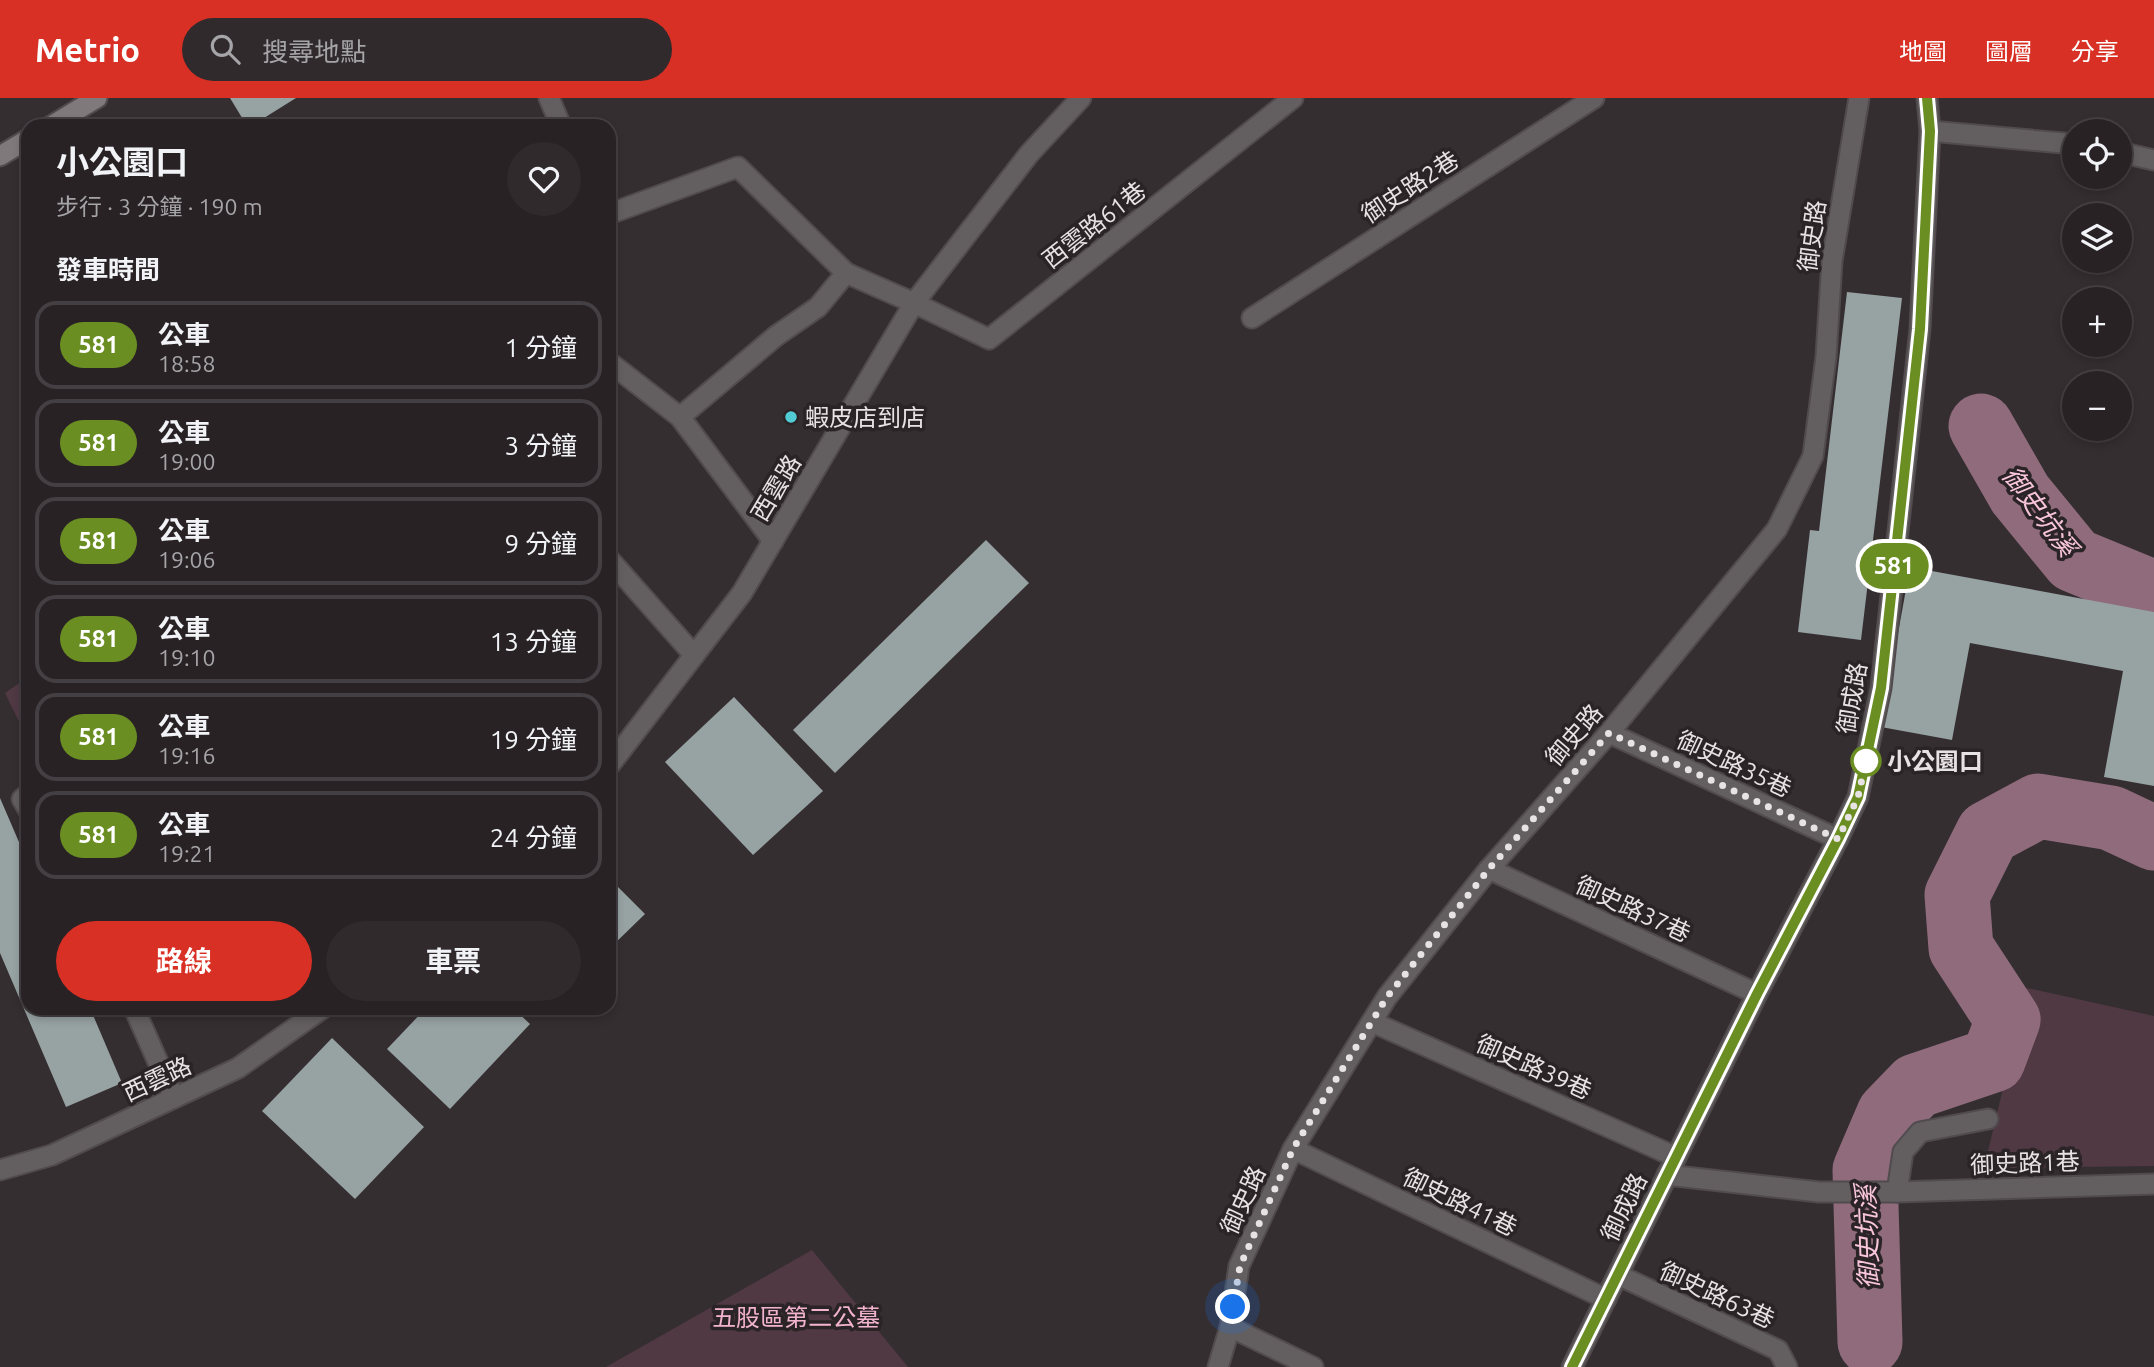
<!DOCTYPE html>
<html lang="zh-TW">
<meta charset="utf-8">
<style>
body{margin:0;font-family:Ubuntu,"Noto Sans TC",sans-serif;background:#302a2d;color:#f1f3f6;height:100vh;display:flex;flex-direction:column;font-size:26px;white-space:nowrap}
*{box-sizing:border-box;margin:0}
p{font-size:23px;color:#a5a4a7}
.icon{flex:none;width:38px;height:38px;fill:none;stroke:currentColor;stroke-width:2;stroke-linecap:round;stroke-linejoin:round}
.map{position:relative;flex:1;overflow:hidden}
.details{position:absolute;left:21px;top:21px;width:595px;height:896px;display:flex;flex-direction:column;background:#282225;border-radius:21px;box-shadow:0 4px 10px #0003,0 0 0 2px #443f42}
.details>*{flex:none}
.badge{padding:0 14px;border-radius:23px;font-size:24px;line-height:46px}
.buttons{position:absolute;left:2062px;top:21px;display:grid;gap:14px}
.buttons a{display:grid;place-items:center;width:70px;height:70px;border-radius:50%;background:#282225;box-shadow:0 4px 10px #0003,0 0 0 2px #443f42;font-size:35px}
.you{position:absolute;width:35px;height:35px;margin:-18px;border:5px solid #fff;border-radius:50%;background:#1a73e8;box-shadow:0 0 0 10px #1a73e833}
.map>.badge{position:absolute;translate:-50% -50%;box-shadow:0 0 0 4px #fff}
h2{padding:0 35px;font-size:26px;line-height:63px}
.round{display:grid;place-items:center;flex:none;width:74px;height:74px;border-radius:37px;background:#302a2d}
.overview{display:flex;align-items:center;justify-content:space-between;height:119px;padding:0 35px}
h1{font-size:33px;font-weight:700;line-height:52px}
.button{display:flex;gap:14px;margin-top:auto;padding:14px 35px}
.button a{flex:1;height:80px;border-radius:42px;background:#d93025;color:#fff;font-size:28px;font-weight:700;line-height:80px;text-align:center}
.button a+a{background:#302a2d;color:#f1f3f6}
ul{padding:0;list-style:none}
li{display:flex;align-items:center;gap:21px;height:88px;margin:0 14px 10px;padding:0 21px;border:4px solid #443f42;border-radius:21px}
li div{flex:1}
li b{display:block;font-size:26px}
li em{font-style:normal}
li .badge{min-width:77px;font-weight:700;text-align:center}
header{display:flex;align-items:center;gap:42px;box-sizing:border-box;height:98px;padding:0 35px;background:#d93025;color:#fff}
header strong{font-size:33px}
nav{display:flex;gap:38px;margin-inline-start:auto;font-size:24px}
.search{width:490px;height:63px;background:#302a2d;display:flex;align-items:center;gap:18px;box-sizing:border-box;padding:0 24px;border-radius:38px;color:#a5a4a7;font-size:26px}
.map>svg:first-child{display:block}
.green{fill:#503943}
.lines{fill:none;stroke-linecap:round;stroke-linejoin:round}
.stream{stroke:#8f6b7b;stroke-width:10}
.river{stroke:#8f6b7b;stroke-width:65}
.building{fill:#97a2a2}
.service-casing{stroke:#514b4e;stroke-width:23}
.minor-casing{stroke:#514b4e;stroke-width:23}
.tertiary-casing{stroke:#514b4e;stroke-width:23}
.secondary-casing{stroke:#514b4e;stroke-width:23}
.service{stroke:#635f60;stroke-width:19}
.minor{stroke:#635f60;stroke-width:19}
.tertiary{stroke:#635f60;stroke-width:19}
.secondary{stroke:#7f797b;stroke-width:19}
.line-casing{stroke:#fff;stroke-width:16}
.line{stroke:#6b8e23;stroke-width:10}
.walk{stroke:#e7e2e4;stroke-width:7;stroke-dasharray:0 12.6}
.poi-dot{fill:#51ccd4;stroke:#2b2427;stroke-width:2.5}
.stop-dot{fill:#fff;stroke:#6b8e23;stroke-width:3.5}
.labels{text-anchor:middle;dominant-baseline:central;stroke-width:7;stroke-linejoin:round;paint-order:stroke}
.street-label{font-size:24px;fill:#e7e2e4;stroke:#2b2427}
.poi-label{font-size:24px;fill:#e7e2e4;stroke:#2b2427;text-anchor:start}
.stop-label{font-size:24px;font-weight:bold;fill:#e7e2e4;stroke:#2b2427;text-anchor:start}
.park-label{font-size:24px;fill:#f2b3ce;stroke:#2b2427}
.water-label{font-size:26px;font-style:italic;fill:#f9c6db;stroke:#2b2427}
</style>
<header>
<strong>Metrio</strong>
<div class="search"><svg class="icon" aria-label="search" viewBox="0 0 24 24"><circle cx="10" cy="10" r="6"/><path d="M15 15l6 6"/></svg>搜尋地點</div>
<nav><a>地圖</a><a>圖層</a><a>分享</a></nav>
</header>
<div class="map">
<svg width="2154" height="1269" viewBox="0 0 2154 1269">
<rect width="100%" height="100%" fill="#352e31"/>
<g class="green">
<polygon points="28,579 28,642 5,595"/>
<polygon points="2027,890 2154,918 2154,1068 1984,1070"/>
<polygon points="812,1152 908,1269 606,1269"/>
</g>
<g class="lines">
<polyline class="stream" points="1864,1269 1870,1244"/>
<g class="river">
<polyline points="1981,328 2020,396 2074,462 2154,495"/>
<polyline points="1870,1244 1865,1072 1889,1016 1916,988 1993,962 2008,922 1961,850 1957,797 1988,735 2038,708 2111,720 2154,740"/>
</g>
</g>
<g class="building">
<polygon points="230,0 296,0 251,28 247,28"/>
<polygon points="1847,194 1902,200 1861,542 1798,534 1810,432 1819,433"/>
<polygon points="986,442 1029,485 835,675 793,632"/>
<polygon points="1910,469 2154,514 2154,688 2104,679 2123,573 1970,545 1952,642 1881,629"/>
<polygon points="734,599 823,693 753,757 665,664"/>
<polygon points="0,700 28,765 28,910 90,910 122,985 66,1009 0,855"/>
<polygon points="609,780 645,816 609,851"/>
<polygon points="426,910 513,910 530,926 450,1011 387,951"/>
<polygon points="332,940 424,1029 355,1101 262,1013"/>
</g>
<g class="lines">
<g class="service-casing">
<g id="service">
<polyline points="549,0 561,28"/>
<polyline points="1930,33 2074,46"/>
<polyline points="2119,54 2154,62"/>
<polyline points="609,116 738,69 846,175"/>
<polyline points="914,205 989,241 1293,0"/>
<polyline points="1252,220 1594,0"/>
<polyline points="609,264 680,319 773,443"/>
<polyline points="609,461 694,557"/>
<polyline points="1667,1077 1819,1094 1897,1094 2154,1086"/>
<polyline points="1897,1094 1903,1054 1920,1034 1988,1021"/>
<polyline points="1618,1177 1778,1252 1787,1269"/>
</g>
</g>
<g class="minor-casing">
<g id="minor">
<polyline points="680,319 776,238 818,209 846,175 914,205"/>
<polyline points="1609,635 1838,741"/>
<polyline points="609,668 742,495 914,205 1029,56 1081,0"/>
<polyline points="28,696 22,701 28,711"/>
<polyline points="1489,771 1757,896"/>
<polyline points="134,910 174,1000"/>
<polyline points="1372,924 1676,1059"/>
<polyline points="1293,1051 1606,1201"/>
<polyline points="0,1072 52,1057 238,970 323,910"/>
<polyline points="1230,1229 1313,1269"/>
<polyline points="1572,1269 1757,896 1838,741 1858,699 1881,590 1920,231 1930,33 1927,0"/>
</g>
</g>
<g class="tertiary-casing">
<polyline id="tertiary" points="1218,1269 1230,1229 1239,1168 1293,1051 1387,899 1489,771 1609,635 1777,431 1813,358 1826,259 1832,163 1859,0"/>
</g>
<g class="secondary-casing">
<g id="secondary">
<polyline points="51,28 97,0"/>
<polyline points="0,58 28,41"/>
</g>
</g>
<use href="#service" class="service"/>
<use href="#minor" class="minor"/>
<use href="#tertiary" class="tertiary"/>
<use href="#secondary" class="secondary"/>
</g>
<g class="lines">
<g class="line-casing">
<polyline id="line" points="1572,1269 1757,896 1838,741 1858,699 1881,590 1920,231 1930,33 1927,0"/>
</g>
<use href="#line" class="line"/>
<polyline class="walk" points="1233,1209 1240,1168 1293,1051 1387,899 1489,771 1609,635 1838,741 1858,699 1866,663"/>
</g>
<circle class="poi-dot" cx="791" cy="319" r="7"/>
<circle class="stop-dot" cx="1866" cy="663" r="14"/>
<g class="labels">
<g class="street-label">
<text transform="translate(1410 89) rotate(-33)">御史路2巷</text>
<text transform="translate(1094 127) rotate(-38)">西雲路61巷</text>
<text transform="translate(1812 138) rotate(-82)">御史路</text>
<text transform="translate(776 390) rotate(-59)">西雲路</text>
<text transform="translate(1852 600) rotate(-80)">御成路</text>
<text transform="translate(1574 637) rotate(-49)">御史路</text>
<text transform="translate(1734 666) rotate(25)">御史路35巷</text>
<text transform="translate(1633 811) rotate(25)">御史路37巷</text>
<text transform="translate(1534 969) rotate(24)">御史路39巷</text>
<text transform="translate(157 981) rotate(-25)">西雲路</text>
<text transform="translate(2025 1065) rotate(-2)">御史路1巷</text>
<text transform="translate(1243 1102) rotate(-65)">御史路</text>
<text transform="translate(1460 1104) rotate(26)">御史路41巷</text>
<text transform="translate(1624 1109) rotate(-64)">御成路</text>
<text transform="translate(1717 1197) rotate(25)">御史路63巷</text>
</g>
<g class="poi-label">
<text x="805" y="319">蝦皮店到店</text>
</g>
<g class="stop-label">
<text x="1887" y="663">小公園口</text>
</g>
<g class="park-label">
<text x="796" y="1219">五股區第二公墓</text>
</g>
<g class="water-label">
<text transform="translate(2040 413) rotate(53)">御史坑溪</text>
<text transform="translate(1867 1139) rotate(-92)">御史坑溪</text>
</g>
</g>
</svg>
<div class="buttons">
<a><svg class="icon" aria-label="locate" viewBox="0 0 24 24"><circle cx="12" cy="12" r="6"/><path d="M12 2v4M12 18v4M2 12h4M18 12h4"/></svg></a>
<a><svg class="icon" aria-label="layers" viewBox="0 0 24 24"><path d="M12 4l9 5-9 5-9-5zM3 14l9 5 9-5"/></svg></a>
<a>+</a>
<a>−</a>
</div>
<div class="you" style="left:1233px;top:1209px"></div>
<b class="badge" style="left:1894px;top:468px;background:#6b8e23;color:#fff">581</b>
<section class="details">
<div class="overview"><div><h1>小公園口</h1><p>步行 · 3 分鐘 · 190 m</p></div><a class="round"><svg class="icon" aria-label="heart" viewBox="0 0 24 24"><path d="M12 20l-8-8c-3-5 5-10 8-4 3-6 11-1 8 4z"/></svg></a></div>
<h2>發車時間</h2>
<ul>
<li><span class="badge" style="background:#6b8e23;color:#fff">581</span><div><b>公車</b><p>18:58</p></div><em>1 分鐘</em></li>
<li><span class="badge" style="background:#6b8e23;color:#fff">581</span><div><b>公車</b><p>19:00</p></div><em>3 分鐘</em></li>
<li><span class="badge" style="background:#6b8e23;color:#fff">581</span><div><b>公車</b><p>19:06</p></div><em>9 分鐘</em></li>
<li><span class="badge" style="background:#6b8e23;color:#fff">581</span><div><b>公車</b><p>19:10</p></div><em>13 分鐘</em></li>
<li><span class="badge" style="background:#6b8e23;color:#fff">581</span><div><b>公車</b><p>19:16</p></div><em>19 分鐘</em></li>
<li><span class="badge" style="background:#6b8e23;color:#fff">581</span><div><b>公車</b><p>19:21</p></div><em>24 分鐘</em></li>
</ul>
<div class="button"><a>路線</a><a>車票</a></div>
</section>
</div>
